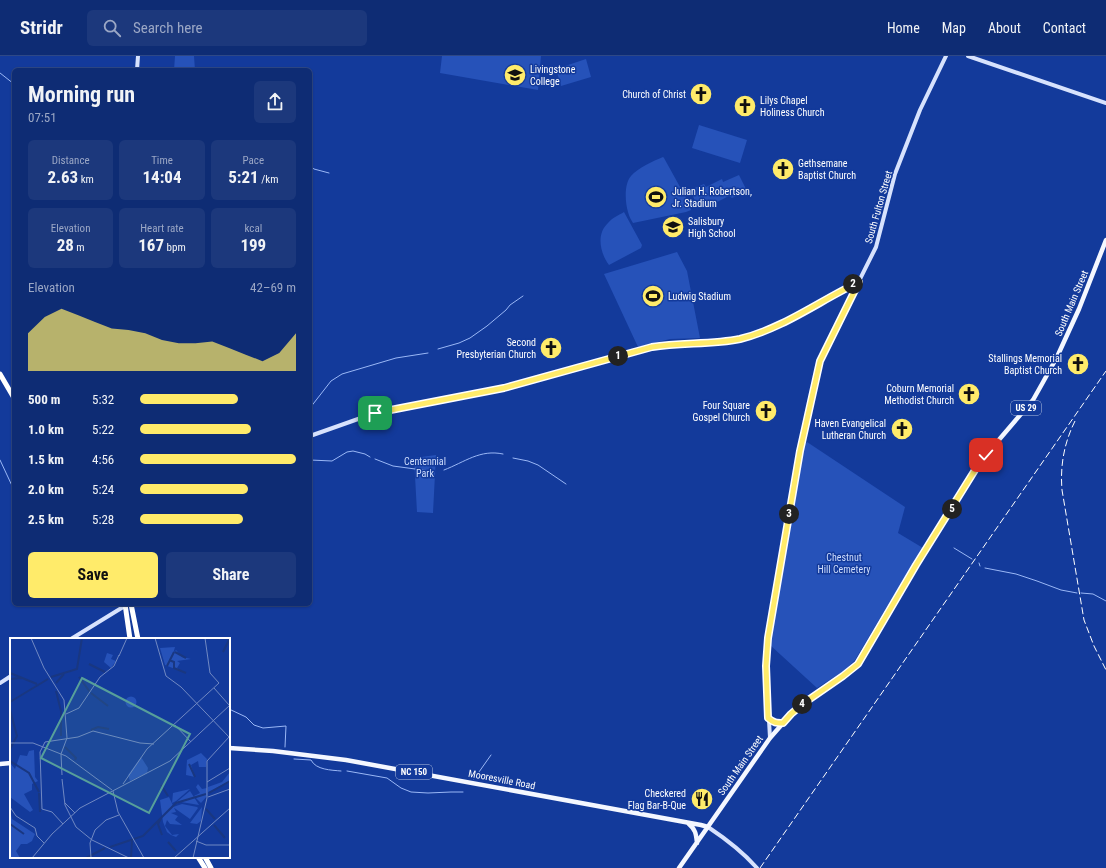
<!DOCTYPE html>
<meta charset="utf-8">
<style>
:root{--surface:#0e2c74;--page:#1c387c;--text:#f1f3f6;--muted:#9ba7c5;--line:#2e4886;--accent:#ffeb6a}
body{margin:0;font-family:"Roboto Condensed",sans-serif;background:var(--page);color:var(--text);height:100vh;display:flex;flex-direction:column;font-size:15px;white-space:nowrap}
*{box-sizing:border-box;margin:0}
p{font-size:13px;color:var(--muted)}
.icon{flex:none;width:22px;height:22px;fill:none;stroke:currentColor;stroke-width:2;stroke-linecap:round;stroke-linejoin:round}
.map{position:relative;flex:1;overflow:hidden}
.drawer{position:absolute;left:12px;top:12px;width:300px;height:538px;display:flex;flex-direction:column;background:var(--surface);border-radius:6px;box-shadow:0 1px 3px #0004,0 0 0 1px var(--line)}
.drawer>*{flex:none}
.pin{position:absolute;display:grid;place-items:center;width:34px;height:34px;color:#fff;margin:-17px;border-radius:8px;box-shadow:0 2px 6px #0006}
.km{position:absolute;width:20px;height:20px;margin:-10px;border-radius:50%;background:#222;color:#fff;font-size:11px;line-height:20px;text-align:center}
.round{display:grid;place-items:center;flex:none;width:42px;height:42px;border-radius:6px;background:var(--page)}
.summary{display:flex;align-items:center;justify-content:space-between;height:68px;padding:0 16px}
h1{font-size:22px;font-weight:700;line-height:30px}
.stats{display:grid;grid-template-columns:repeat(3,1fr);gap:6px;height:68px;padding:4px 16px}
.stats div{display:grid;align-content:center;border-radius:6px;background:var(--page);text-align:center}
.stats b{font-size:17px;font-weight:700}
.stats small{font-size:11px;font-weight:400}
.stats p{font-size:11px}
.chart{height:112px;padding:8px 16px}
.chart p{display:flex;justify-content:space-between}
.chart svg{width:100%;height:72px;margin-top:4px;fill:var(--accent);opacity:.7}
.cta{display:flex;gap:8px;margin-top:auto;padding:8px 16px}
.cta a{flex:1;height:46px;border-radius:6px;background:var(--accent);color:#111;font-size:16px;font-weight:700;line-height:46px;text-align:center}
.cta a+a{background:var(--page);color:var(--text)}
ul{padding:0 16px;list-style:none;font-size:13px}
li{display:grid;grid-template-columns:64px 48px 1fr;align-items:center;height:30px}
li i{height:10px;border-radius:5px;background:var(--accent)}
header{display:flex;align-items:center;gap:24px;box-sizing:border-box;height:56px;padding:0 20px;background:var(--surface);border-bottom:1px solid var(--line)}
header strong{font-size:19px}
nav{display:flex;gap:22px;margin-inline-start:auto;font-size:14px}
.search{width:280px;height:36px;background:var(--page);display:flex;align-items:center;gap:10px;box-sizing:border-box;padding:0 14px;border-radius:6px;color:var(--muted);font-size:15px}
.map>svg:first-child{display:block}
.green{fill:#2652b9}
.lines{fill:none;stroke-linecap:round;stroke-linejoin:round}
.stream{stroke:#9ab7f6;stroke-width:1}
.secondary{stroke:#d7e2fd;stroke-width:4}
.primary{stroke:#f4f7ff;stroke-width:4.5}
.highway{stroke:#fff;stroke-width:5}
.rail{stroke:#fff;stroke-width:1;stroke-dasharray:7 3;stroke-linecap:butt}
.route-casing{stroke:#fff;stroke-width:8}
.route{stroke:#ffeb6a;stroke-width:5}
.labels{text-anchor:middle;stroke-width:3;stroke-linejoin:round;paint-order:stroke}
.shield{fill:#133a9b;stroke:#b8c4e1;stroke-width:1}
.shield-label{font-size:9px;font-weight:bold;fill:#fff}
.poi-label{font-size:10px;fill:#fff;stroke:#133a9b;text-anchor:end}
.street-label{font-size:10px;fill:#fff;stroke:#133a9b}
.park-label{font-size:10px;fill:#d0defd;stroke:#133a9b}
.inset-river{fill:none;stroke:#193781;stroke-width:2}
.inset-road{fill:none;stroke:#7189c3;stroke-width:1}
.view{fill:#579f9a;fill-opacity:0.15;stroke:#579f9a;stroke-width:2}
.inset-edge{fill:none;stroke:#fff;stroke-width:2}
</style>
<header>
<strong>Stridr</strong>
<div class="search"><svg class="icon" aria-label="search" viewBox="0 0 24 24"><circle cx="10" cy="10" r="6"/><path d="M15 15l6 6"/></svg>Search here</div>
<nav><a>Home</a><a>Map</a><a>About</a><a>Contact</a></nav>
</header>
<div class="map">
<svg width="1106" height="812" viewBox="0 0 1106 812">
<rect width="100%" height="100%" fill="#133a9b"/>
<path class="green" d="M175 0H194L195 14H174Z
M442 0H541L538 34 440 17Z
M586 3 591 21 561 30 556 13Z
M699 69 747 84 740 107 692 92Z
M663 101 664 102 690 149 691 154 686 156 633 167C631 164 629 160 628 156 625 146 624 128 631 120 638 112 653 105 663 101Z
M739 119 747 135 732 142 729 140 715 147 712 144 698 151 690 134 704 128 706 131 722 123 723 126Z
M624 156 642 189 641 192 609 209C600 197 596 178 608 167 612 162 619 159 624 156Z
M677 196 687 215 700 282 670 283 638 291 604 218Z
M807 386 905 451 898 477 923 492 886 552 855 604 845 614 817 632 770 589 777 545 805 388Z
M436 399 433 457 417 456 414 402Z"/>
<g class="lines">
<path class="stream" d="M0 17 14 28
M310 110 314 113 329 117
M438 293 459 287 470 282 487 270 506 254 510 249 523 240
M310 352 331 325 342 318 396 302 428 297
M513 402 528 405 538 409 566 428
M375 403 393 410 430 415
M0 404 14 434
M310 404 332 405 347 396 353 395 365 398 370 401
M444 414C465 406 480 393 503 398
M954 492 972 503
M979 507 980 510
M985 512 1016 518 1037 525 1061 534 1077 537
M1081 537 1093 538 1106 545
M66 548V549
M90 582 93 583
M229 653 246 661 254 669 263 672 286 670 285 691
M294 703 311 704C316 714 331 714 341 715
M347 715 387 722 401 732 411 736 428 737 451 736H463
M474 723 491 699"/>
<path class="secondary" d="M968 0 1106 47
M137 14 138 0
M310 380 375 357 504 332 652 291C681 286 711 289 740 283 783 273 819 245 858 226
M71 583 128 548
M0 627 11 620
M770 682 766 610 768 583 800 395 819 305 876 191 895 118 920 54 946 0
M708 771C726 783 743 796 757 812"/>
<path class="primary" d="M769 662C774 667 776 667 783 667
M229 692 273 695 346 704 701 769 708 771
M0 708 11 707
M688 767C696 774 696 778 697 787
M679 812 770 682 791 658 804 647 843 620 858 608 916 509 980 406 1033 344 1042 328 1057 301 1079 253 1106 184"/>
<path class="highway" d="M0 318 14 342
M125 548 130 583
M131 548 138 583
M198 801 205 812
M205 801 211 812"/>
<path class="rail" d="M1075 365C1064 387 1060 410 1062 434L1084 564 1094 590 1106 614
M760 812 1106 315"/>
</g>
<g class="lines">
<g class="route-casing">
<path id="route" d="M375 357 504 332 652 291C681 286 711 289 740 283 784 272 819 245 859 226L820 305 800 395 768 582 766 610 768 662C774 667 776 667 783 667L791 658 804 647 843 620 858 608 916 509 980 406 986 399"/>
</g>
<use href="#route" class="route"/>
</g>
<defs>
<g id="university-disc" transform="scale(1.15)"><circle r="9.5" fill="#ffeb6a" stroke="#133a9b"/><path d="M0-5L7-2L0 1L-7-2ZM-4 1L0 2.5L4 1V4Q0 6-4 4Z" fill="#111"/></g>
<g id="church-disc" transform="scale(1.15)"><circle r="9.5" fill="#ffeb6a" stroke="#133a9b"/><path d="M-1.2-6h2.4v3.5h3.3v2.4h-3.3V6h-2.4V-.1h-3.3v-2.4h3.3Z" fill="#111"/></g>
<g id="stadium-disc" transform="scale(1.15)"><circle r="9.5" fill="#ffeb6a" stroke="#133a9b"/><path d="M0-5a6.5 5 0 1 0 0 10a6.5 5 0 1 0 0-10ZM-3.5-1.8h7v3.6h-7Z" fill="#111"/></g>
<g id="school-disc" transform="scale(1.15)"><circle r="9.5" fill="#ffeb6a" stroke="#133a9b"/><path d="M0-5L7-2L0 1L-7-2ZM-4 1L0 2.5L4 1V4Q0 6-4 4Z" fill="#111"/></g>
<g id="restaurant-disc" transform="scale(1.15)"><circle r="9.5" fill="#ffeb6a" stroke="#133a9b"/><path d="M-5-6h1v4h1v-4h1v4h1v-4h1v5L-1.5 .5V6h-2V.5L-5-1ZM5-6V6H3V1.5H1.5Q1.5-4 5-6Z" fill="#111"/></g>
</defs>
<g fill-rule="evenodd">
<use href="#university-disc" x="515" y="19"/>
<use href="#church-disc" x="701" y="38"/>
<use href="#church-disc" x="745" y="50"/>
<use href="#church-disc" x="783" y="113"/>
<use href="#stadium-disc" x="656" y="141"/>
<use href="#school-disc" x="673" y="171"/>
<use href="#stadium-disc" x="653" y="240"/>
<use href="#church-disc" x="551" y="292"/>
<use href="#church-disc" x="1078" y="308"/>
<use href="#church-disc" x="969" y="338"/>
<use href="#church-disc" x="766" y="355"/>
<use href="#church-disc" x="902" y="373"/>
<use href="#restaurant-disc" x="702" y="743"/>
</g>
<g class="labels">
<g class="shield">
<rect x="1011" y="345" width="30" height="14" rx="3"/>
<rect x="396" y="709" width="36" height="14" rx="3"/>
</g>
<g class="shield-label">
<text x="1026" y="355">US 29</text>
<text x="414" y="719">NC 150</text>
</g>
<g class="poi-label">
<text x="530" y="17" text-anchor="start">Livingstone<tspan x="530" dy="12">College</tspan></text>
<text x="686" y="42">Church of Christ</text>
<text x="760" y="48" text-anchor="start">Lilys Chapel<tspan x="760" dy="12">Holiness Church</tspan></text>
<text x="798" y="111" text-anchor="start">Gethsemane<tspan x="798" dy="12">Baptist Church</tspan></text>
<text x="672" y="139" text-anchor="start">Julian H. Robertson,<tspan x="672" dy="12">Jr. Stadium</tspan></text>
<text x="688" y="169" text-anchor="start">Salisbury<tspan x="688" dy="12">High School</tspan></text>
<text x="668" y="244" text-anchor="start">Ludwig Stadium</text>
<text x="536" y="290">Second<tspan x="536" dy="12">Presbyterian Church</tspan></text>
<text x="1062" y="306">Stallings Memorial<tspan x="1062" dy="12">Baptist Church</tspan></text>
<text x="954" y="336">Coburn Memorial<tspan x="954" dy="12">Methodist Church</tspan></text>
<text x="750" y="353">Four Square<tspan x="750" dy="12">Gospel Church</tspan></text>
<text x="886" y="371">Haven Evangelical<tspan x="886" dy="12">Lutheran Church</tspan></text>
<text x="686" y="741">Checkered<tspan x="686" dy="12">Flag Bar-B-Que</tspan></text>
</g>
<g class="street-label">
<text transform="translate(878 151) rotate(-74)" y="4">South Fulton Street</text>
<text transform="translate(1071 247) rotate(-67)" y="4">South Main Street</text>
<text transform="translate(740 709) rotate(-55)" y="4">South Main Street</text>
<text transform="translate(502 723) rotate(11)" y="4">Mooresville Road</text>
</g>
<g class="park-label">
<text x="425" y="409">Centennial<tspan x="425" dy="12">Park</tspan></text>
<text x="844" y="505">Chestnut<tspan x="844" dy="12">Hill Cemetery</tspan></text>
</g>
</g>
<g transform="translate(10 582)">
<rect width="220" height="220" fill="#133a9b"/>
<path d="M165 9 163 16 166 12 172 19 181 21 167 23 170 25 167 30 170 33 155 27 150 10ZM97 15 103 17 101 21 106 23 101 30 94 24ZM115.5 64a5.5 5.5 0 1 1 11 0a5.5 5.5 0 1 1-11 0ZM24 112 25 139 28 143 22 146V152L14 156 23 172 20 174 0 159V125L5 131 10 117 17 118 19 113ZM191 115 197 121 196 129H189L188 123 181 127 185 139 176 137 177 122ZM131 119 138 130 137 135 120 143 118 137ZM220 134V143L198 154V149L212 144ZM188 146 192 151 197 150V158L191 165 184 158 190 155 186 149ZM180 151 166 163 162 165 163 155ZM180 153 189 167 171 164 163 167ZM159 159 166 174 161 175 168 178 165 182 172 187 160 186 157 182 155 188 162 197 169 196 166 199 161 197 157 194 153 184 150 162ZM172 166 187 169 188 170 180 181 163 169ZM192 169 191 183 187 186 180 185ZM1 177 2 181 25 196 22 203 17 206H11L6 213 10 220 0 219Z" fill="#2652b9"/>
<path class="inset-river" d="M165 14 176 20M213 14 220 0M159 22 164 24V30L176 35M79 26 95 34M157 28 164 14M0 35 27 46M41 39 67 31 72 0M69 39 80 54M0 41 12 40M46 45 54 36M46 53 51 73V98M81 55 98 68M0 64 38 41M0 72 7 98 0 111M81 92 88 89 99 91M55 109 66 120 65 122M0 123 19 135 29 154M179 126 185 139M151 147 158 158M29 155 30 174M199 155 220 143M196 171 205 181M151 180 148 186 152 197M0 186 14 196M204 187 215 200M158 204 166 213M100 209 133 198 166 165 196 156M76 220 95 210M121 220 122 202"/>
<path class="inset-road" d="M21 0 34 30 54 62 57 100 51 116 52 137M145 0 156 38 171 49 220 100M109 18 117 0M204 50 219 67M56 76 69 70 90 39 104 28 109 17M165 87 181 104M0 105H23L56 118 102 152M52 141 55 167 66 189 82 202 119 220M197 144 220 130M113 146 137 111 209 45 200 35 195 0M103 153 108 174 134 220M198 159 220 151M55 165 65 175M0 169 6 178 25 190 27 198 34 205M53 186 42 174 32 171 30 114 35 104 68 99 83 93 130 105 144 106M186 203 196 207H220M22 220 42 196 70 170 160 123 220 67M81 220 80 205 85 192 96 182 109 177M164 220 220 170M183 220 197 160V123L219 99"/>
<path class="view" d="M72 40 180 96 139 175 31 120Z"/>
<rect width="220" height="220" class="inset-edge"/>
</g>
</svg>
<div class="pin" style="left:375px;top:357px;background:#1e9e55"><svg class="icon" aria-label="arrive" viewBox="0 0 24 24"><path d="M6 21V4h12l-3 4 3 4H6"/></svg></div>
<div class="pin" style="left:986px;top:399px;background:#d93025"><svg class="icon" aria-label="check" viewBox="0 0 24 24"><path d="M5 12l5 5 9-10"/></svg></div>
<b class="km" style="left:618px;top:300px">1</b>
<b class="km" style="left:853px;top:228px">2</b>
<b class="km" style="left:789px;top:458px">3</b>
<b class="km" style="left:802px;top:648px">4</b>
<b class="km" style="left:952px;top:453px">5</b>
<section class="drawer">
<div class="summary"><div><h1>Morning run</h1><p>07:51</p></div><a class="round"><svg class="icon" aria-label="share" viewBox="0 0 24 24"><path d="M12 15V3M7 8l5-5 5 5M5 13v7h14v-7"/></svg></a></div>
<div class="stats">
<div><p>Distance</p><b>2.63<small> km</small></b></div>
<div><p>Time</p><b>14:04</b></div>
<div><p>Pace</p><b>5:21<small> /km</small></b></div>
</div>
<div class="stats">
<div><p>Elevation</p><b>28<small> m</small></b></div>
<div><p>Heart rate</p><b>167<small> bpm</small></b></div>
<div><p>kcal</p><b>199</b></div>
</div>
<div class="chart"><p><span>Elevation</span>42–69 m</p>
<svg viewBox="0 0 160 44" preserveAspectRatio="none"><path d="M0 44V21L10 11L20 6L30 10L40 14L50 18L60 19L70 21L80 25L90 27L100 27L110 26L120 30L130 34L140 38L150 33L160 21V44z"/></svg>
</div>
<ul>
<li><b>500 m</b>5:32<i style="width:63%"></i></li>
<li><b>1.0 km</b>5:22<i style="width:71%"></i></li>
<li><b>1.5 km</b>4:56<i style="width:100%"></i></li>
<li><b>2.0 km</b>5:24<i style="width:69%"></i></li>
<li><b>2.5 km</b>5:28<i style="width:66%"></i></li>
</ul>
<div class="cta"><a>Save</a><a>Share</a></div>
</section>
</div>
